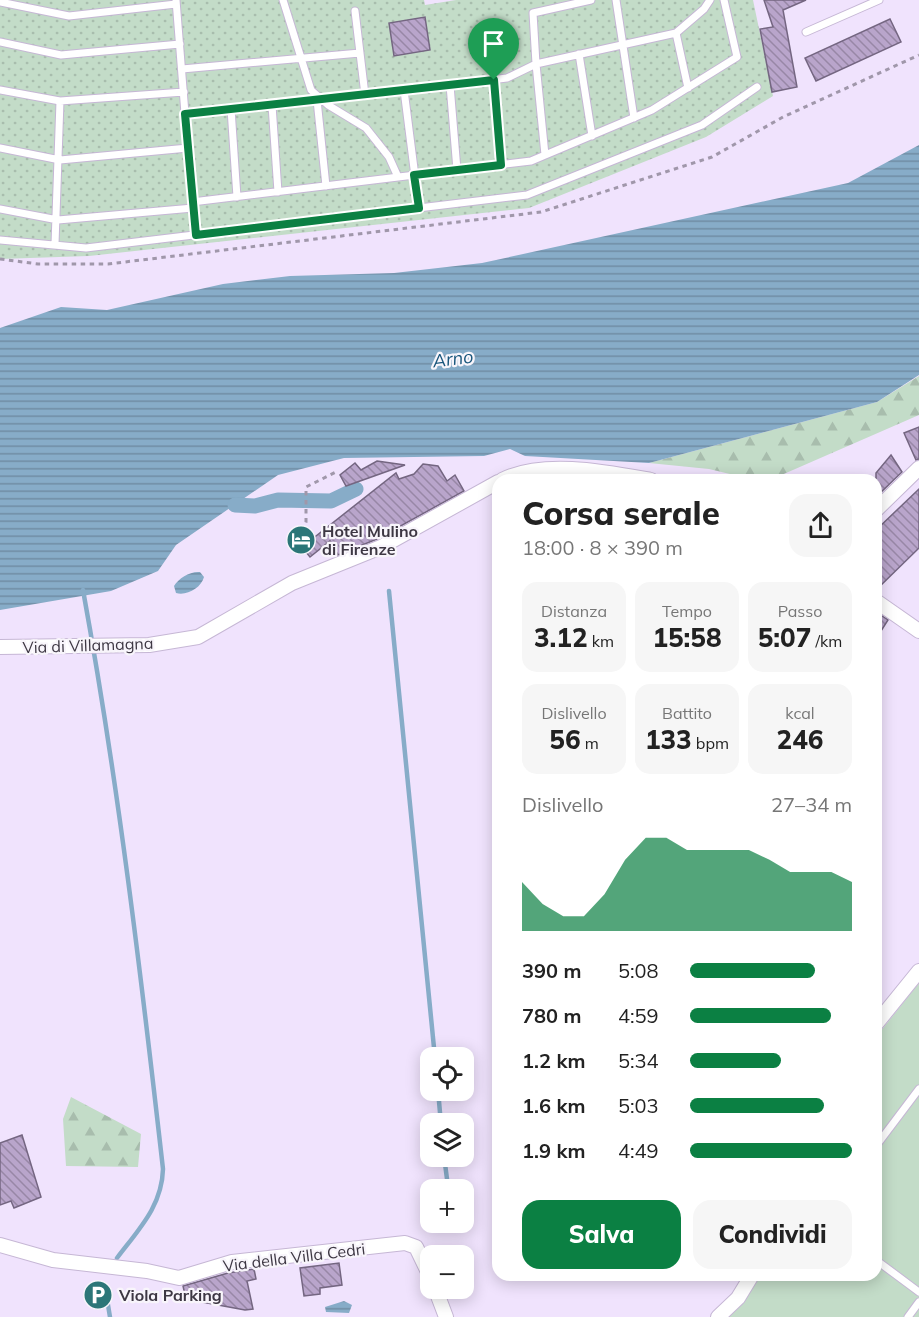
<!DOCTYPE html>
<html lang="it">
<meta charset="utf-8">
<style>
:root{--surface:#fff;--page:#f6f6f6;--text:#222;--muted:#767676;--accent:#0b8043}
body{margin:0;font-family:Mulish,sans-serif;background:var(--page);color:var(--text);height:100vh;display:flex;flex-direction:column;font-size:22px;white-space:nowrap}
*{box-sizing:border-box;margin:0}
p{font-size:20px;color:var(--muted)}
.icon{flex:none;width:33px;height:33px;fill:none;stroke:currentColor;stroke-width:2;stroke-linecap:round;stroke-linejoin:round}
.map{position:relative;flex:1;overflow:hidden}
.drawer{position:absolute;left:492px;top:474px;width:390px;height:807px;display:flex;flex-direction:column;background:var(--surface);border-radius:18px;box-shadow:0 3px 15px #0003}
.drawer>*{flex:none}
.tools{position:absolute;left:420px;top:1047px;display:grid;gap:12px}
.tools a{display:grid;place-items:center;width:54px;height:54px;border-radius:12px;background:var(--surface);box-shadow:0 3px 15px #0003;font-size:30px}
.pin{position:absolute;display:grid;place-items:center;width:51px;height:51px;color:#fff;margin:-62px -26px;border-radius:50% 50% 50% 0;rotate:-45deg;box-shadow:0 0 6px #0007}
.pin .icon{rotate:45deg}
.round{display:grid;place-items:center;flex:none;width:63px;height:63px;border-radius:18px;background:var(--page)}
.overview{display:flex;align-items:center;justify-content:space-between;height:102px;padding:0 30px}
h1{font-size:33px;font-weight:800;line-height:45px}
.figures{display:grid;grid-template-columns:repeat(3,1fr);gap:9px;height:102px;padding:6px 30px}
.figures div{display:grid;align-content:center;border-radius:15px;background:var(--page);text-align:center}
.figures b{font-size:26px;font-weight:800}
.figures small{font-size:16px;font-weight:400}
.figures p{font-size:16px}
.chart{height:168px;padding:12px 30px}
.chart p{display:flex;justify-content:space-between}
.chart svg{width:100%;height:108px;margin-top:6px;fill:var(--accent);opacity:.7}
.action{display:flex;gap:12px;margin-top:auto;padding:12px 30px}
.action a{flex:1;height:69px;border-radius:18px;background:var(--accent);color:#fff;font-size:24px;font-weight:800;line-height:69px;text-align:center}
.action a+a{background:var(--page);color:var(--text)}
ul{padding:0 30px;list-style:none;font-size:20px}
li{display:grid;grid-template-columns:96px 72px 1fr;align-items:center;height:45px}
li i{height:15px;border-radius:8px;background:var(--accent)}
.map>svg:first-child{display:block}
.green{fill:url(#green-dots)}
.forest{fill:url(#forest-firs)}
.pitch{fill:#c3dcc8}
.water{fill:url(#water-rules)}
.lines{fill:none;stroke-linecap:round;stroke-linejoin:round}
.stream{stroke:#87acc8;stroke-width:4.5}
.canal{stroke:#87acc8;stroke-width:15}
.building{fill:url(#building-back-hatch);stroke:#746681;stroke-width:1.5}
.service-casing{stroke:#c6b7d5;stroke-width:9}
.minor-casing{stroke:#c6b7d5;stroke-width:16}
.path{stroke:#a097aa;stroke-width:3;stroke-dasharray:4.5 4.5;stroke-linecap:butt}
.service{stroke:#fff;stroke-width:7}
.minor{stroke:#fff;stroke-width:14}
.route-casing{stroke:#fff;stroke-width:12}
.route{stroke:#0b8043;stroke-width:8}
.labels{text-anchor:middle;stroke-width:4.5;stroke-linejoin:round;paint-order:stroke}
.poi-label{font-size:16px;font-weight:bold;fill:#3d3743;stroke:#f8f5fb;text-anchor:start}
.street-label{font-size:16px;fill:#3d3743;stroke:#f8f5fb}
.water-label{font-size:18px;font-style:italic;fill:#19567c;stroke:#f8f5fb}
</style>
<div class="map">
<svg width="919" height="1317" viewBox="0 0 919 1317">
<defs>
<pattern id="green-dots" width="8" height="8" patternUnits="userSpaceOnUse" patternTransform="scale(1.5)"><rect width="8" height="8" fill="#c3dcc8"/><path d="M2 2h.1M6 6h.1" fill="none" stroke="#a8bdad" stroke-width="1.8" stroke-linecap="round"/></pattern>
<pattern id="forest-firs" width="22" height="20" patternUnits="userSpaceOnUse" patternTransform="scale(1.5)"><rect width="22" height="20" fill="#c3dcc8"/><path d="M5 1l3.5 6h-7zM16 11l3.5 6h-7z" fill="#a8bdad"/></pattern>
<pattern id="water-rules" width="6" height="5" patternUnits="userSpaceOnUse" patternTransform="scale(1.5)"><rect width="6" height="5" fill="#87acc8"/><path d="M0 2.5h6" fill="none" stroke="#708da4"/></pattern>
<pattern id="building-back-hatch" width="6" height="6" patternUnits="userSpaceOnUse" patternTransform="scale(1.5)"><rect width="6" height="6" fill="#b9a5cb"/><path d="M-1 5l2 2M0 0l6 6M5-1l2 2" fill="none" stroke="#9887a6"/></pattern>
</defs>
<rect width="100%" height="100%" fill="#f0e3fd"/>
<path class="green" d="M0 0H424L425 5 456 0H753L773 96 706 137 529 208 89 256 0 259Z"/>
<path class="forest" d="M919 376V415L770 480H755L709 469 649 463 877 402Z
M71 1097 141 1134 138 1167 66 1166 63 1119Z"/>
<path class="pitch" d="M919 983V1317H725L758 1275H876V1037Z"/>
<path class="water" d="M919 145V375L877 402 649 463 525 456 510 449 484 456 344 458 278 475 176 545 158 571 111 591 0 610V328L61 307 107 310 223 284 290 276 394 273 482 263 848 183Z
M200 572 204 577C201 588 187 596 176 593L174 586C179 578 190 571 200 572Z
M344 1301 352 1305 349 1313 326 1312 325 1307Z"/>
<g class="lines">
<path class="stream" d="M567 478 568 480
M495 537 498 546
M83 590C118 782 141 975 163 1169 162 1206 139 1229 117 1258
M389 591 435 1058
M438 1090 441 1124
M444 1156 447 1179
M106 1293 110 1317"/>
<path class="canal" d="M235 505 255 506 278 500 331 501 356 489"/>
</g>
<path class="building" d="M764 0H806L783 10 797 87 772 92 760 29 773 27Z
M425 17 430 50 394 56 389 23Z
M890 19 901 42 816 81 805 58Z
M919 427V459L916 460 904 433Z
M891 455 902 472 876 497V473Z
M377 461 405 465 346 486 340 475 355 463 361 470Z
M423 464 438 466 447 481 455 475 464 491 377 539 338 555 330 541 310 557 302 547 396 473 399 479 414 474Z
M919 489V548L876 590V530Z
M876 612 888 620 876 639Z
M22 1135 41 1197 14 1208 11 1201 0 1205V1143Z
M339 1263 342 1285 320 1288V1294L304 1296 300 1268Z
M254 1269 256 1279 247 1281 253 1309 245 1310 186 1299 183 1286 228 1273Z"/>
<g class="lines">
<g class="service-casing">
<path id="service" d="M176 0 192 202 531 161 652 110 737 57 724 0
M283 0 311 90 328 105 366 128 389 157 398 177
M616 0 634 118
M0 2 69 16 176 4
M355 11 365 95 507 78 536 64 533 13 591 0
M806 32 879 0
M676 33 688 88
M0 42 61 55 180 44
M579 54 592 136
M182 69 360 53
M494 80 501 165
M450 85 457 170
M0 90 60 101 184 92
M404 90 419 208
M317 100 326 186
M272 105 278 192
M231 109 237 197
M185 114 365 95
M0 148 60 160 188 148
M545 155 536 64 676 33 704 9 710 0
M193 208 197 235
M0 209 58 220 193 208 192 202
M0 240 86 248 527 195 702 125 757 87
M55 244 60 101
M876 1146 919 1089
M876 1260 919 1292
M908 1317 919 1302"/>
</g>
<g class="minor-casing">
<path id="minor" d="M502 480C543 459 607 472 651 480
M876 510 919 468
M876 601 919 631
M0 647 149 645 198 637 292 583 381 547 498 482
M876 1024 919 971
M0 1245 53 1260 147 1271 179 1278 232 1262 405 1243 416 1247 430 1276
M435 1288 446 1317
M718 1317 738 1298 752 1275"/>
</g>
<path class="path" d="M0 259 38 264H108L541 212 712 157 783 117 919 55
M303 531 306 522V487L338 471"/>
<use href="#service" class="service"/>
<use href="#minor" class="minor"/>
</g>
<g class="lines">
<g class="route-casing">
<path id="route" d="M494 80 501 165 414 175 419 208 196 235 185 114Z"/>
</g>
<use href="#route" class="route"/>
</g>
<defs>
<g id="hotel-disc" transform="scale(1.5)"><circle r="9.5" fill="#2c7678" stroke="#f8f5fb"/><path d="M-6-4.5h1.5V1H6V5H4.5V3h-9V5H-6ZM-4 0a1.8 1.8 0 1 1 3.6 0ZM.5 0V-2.5h3Q6-2.5 6 0Z" fill="#fff"/></g>
<g id="parking-disc" transform="scale(1.5)"><circle r="9.5" fill="#2c7678" stroke="#f8f5fb"/><path d="M-3.5-5.5H1a3.5 3.5 0 0 1 0 7H-1V5.5H-3.5ZM-1-3.4V-.6H.8a1.4 1.4 0 0 0 0-2.8Z" fill="#fff"/></g>
</defs>
<g fill-rule="evenodd">
<use href="#hotel-disc" x="301" y="540"/>
<use href="#parking-disc" x="98" y="1295"/>
</g>
<g class="labels">
<g class="poi-label">
<text x="322" y="537">Hotel Mulino<tspan x="322" dy="18">di Firenze</tspan></text>
<text x="119" y="1301">Viola Parking</text>
</g>
<g class="street-label">
<text transform="translate(88 645) rotate(-2)" y="6">Via di Villamagna</text>
<text transform="translate(294 1257) rotate(-7)" y="6">Via della Villa Cedri</text>
</g>
<g class="water-label">
<text transform="translate(453 359) rotate(-7)" y="6">Arno</text>
</g>
</g>
</svg>
<div class="tools">
<a><svg class="icon" aria-label="locate" viewBox="0 0 24 24"><circle cx="12" cy="12" r="6"/><path d="M12 2v4M12 18v4M2 12h4M18 12h4"/></svg></a>
<a><svg class="icon" aria-label="layers" viewBox="0 0 24 24"><path d="M12 4l9 5-9 5-9-5zM3 14l9 5 9-5"/></svg></a>
<a>+</a>
<a>−</a>
</div>
<div class="pin" style="left:494px;top:80px;background:#1e9e55"><svg class="icon" aria-label="arrive" viewBox="0 0 24 24"><path d="M6 21V4h12l-3 4 3 4H6"/></svg></div>
<section class="drawer">
<div class="overview"><div><h1>Corsa serale</h1><p>18:00 · 8 × 390 m</p></div><a class="round"><svg class="icon" aria-label="share" viewBox="0 0 24 24"><path d="M12 15V3M7 8l5-5 5 5M5 13v7h14v-7"/></svg></a></div>
<div class="figures">
<div><p>Distanza</p><b>3.12<small> km</small></b></div>
<div><p>Tempo</p><b>15:58</b></div>
<div><p>Passo</p><b>5:07<small> /km</small></b></div>
</div>
<div class="figures">
<div><p>Dislivello</p><b>56<small> m</small></b></div>
<div><p>Battito</p><b>133<small> bpm</small></b></div>
<div><p>kcal</p><b>246</b></div>
</div>
<div class="chart"><p><span>Dislivello</span>27–34 m</p>
<svg viewBox="0 0 160 44" preserveAspectRatio="none"><path d="M0 44V24L10 33L20 38L30 38L40 29L50 15L60 6L70 6L80 11L90 11L100 11L110 11L120 15L130 20L140 20L150 20L160 24V44z"/></svg>
</div>
<ul>
<li><b>390 m</b>5:08<i style="width:77%"></i></li>
<li><b>780 m</b>4:59<i style="width:87%"></i></li>
<li><b>1.2 km</b>5:34<i style="width:56%"></i></li>
<li><b>1.6 km</b>5:03<i style="width:83%"></i></li>
<li><b>1.9 km</b>4:49<i style="width:100%"></i></li>
</ul>
<div class="action"><a>Salva</a><a>Condividi</a></div>
</section>
</div>
